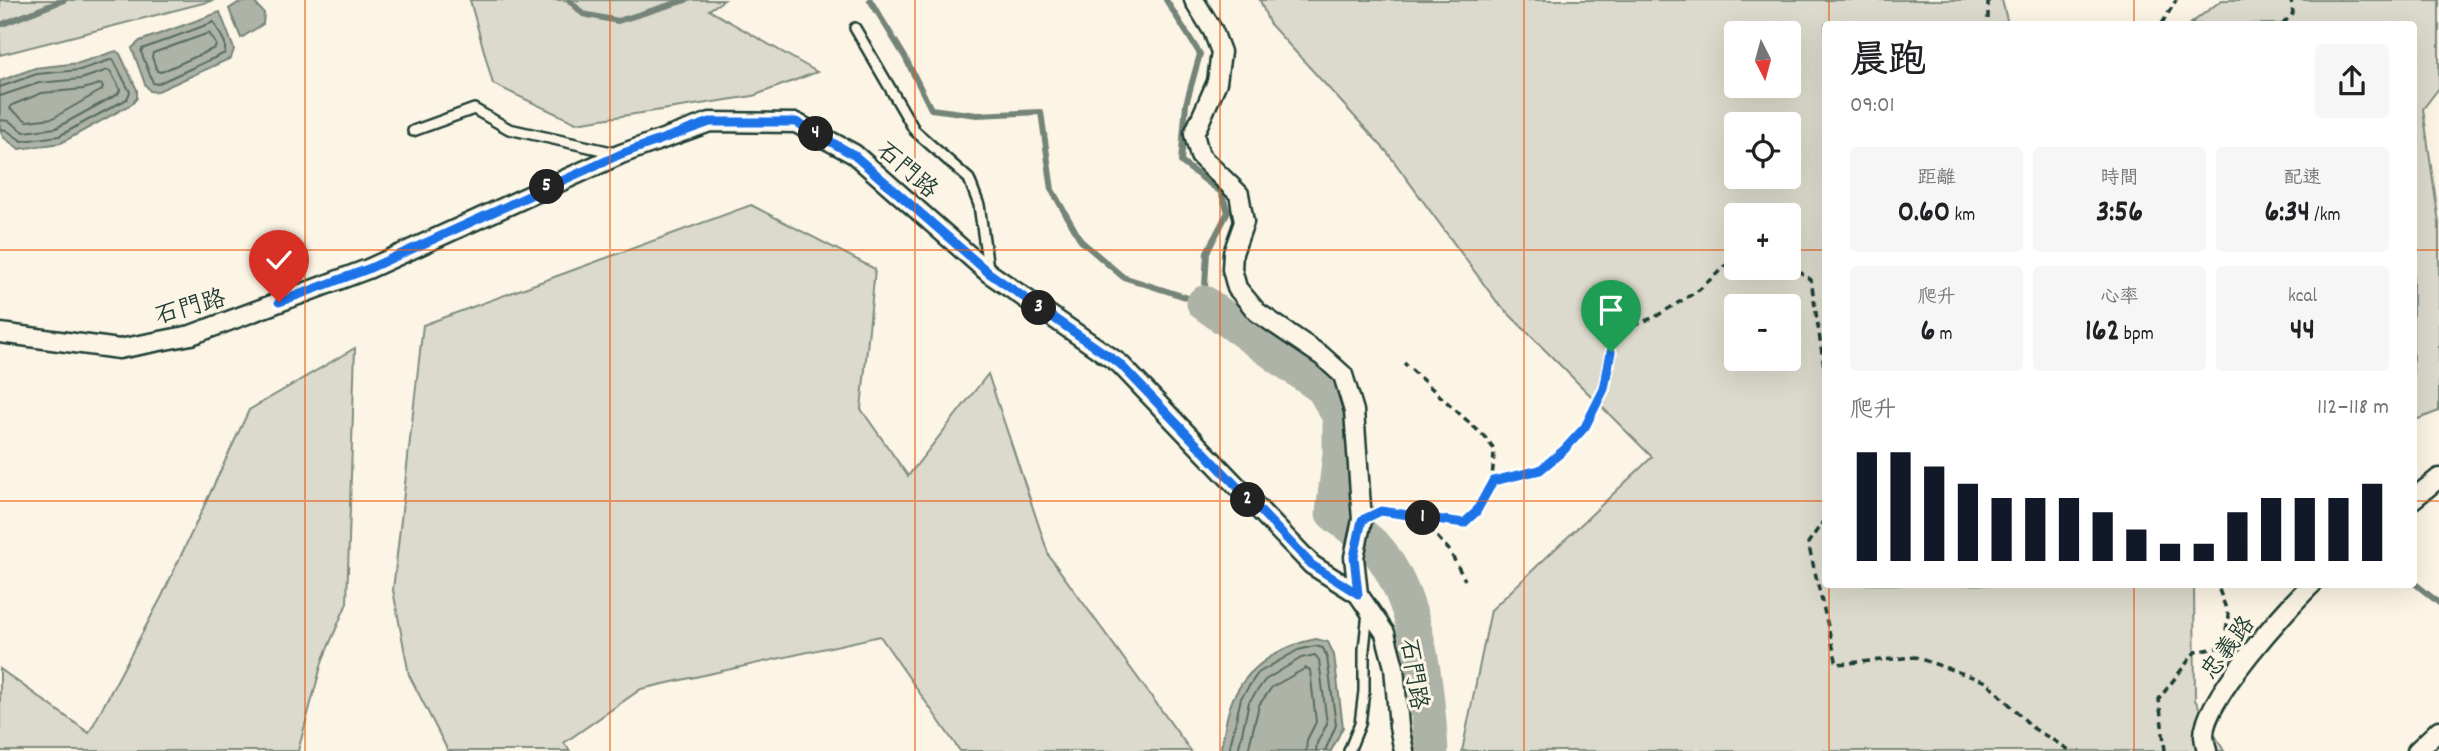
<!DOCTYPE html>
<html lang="zh-TW">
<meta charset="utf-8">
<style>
:root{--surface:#fff;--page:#f6f6f6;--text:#202124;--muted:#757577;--accent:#111827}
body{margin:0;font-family:Dekko,"LXGW WenKai TC",sans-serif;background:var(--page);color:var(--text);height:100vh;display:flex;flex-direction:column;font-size:26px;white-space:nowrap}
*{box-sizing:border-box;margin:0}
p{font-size:23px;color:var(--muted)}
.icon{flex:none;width:38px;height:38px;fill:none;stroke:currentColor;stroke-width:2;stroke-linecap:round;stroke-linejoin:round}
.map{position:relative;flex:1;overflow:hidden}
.details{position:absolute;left:1822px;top:21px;width:595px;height:567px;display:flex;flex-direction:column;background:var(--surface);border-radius:7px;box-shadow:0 7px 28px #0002}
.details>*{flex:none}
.needle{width:46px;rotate:174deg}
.tools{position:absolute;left:1724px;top:21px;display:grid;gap:14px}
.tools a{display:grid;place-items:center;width:77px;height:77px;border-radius:7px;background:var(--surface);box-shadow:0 7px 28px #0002;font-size:35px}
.pin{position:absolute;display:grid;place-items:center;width:60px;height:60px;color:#fff;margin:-72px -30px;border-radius:50% 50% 50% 0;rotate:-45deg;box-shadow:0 0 7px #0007}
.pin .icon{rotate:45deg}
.km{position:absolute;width:35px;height:35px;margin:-18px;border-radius:50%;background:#222;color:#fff;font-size:19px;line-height:35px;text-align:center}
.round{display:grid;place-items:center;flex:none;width:74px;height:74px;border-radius:7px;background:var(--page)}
.summary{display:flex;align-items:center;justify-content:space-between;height:119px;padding:0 28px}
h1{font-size:38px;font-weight:700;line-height:52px}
.metrics{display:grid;grid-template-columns:repeat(3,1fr);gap:10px;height:119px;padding:7px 28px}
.metrics div{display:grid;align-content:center;border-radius:7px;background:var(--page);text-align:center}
.metrics b{font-size:30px;font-weight:700}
.metrics small{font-size:19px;font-weight:400}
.metrics p{font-size:19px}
.chart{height:196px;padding:14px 28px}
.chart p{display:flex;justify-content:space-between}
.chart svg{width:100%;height:126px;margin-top:7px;stroke:var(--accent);stroke-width:6}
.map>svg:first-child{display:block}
.green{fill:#dcdacc;stroke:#7e8c80;stroke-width:2;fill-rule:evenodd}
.water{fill:#aeb3a7;stroke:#758479;stroke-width:2}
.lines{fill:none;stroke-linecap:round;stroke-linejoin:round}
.shore{stroke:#586c62;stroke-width:2}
.stream{stroke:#758479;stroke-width:6}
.river{stroke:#aeb3a7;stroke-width:35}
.lane-casing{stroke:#1f3d34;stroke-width:14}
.street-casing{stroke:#1f3d34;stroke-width:23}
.path{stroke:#1f3d34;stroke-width:3.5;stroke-dasharray:7 5;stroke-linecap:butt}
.lane{stroke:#fcf5e5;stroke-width:9}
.street{stroke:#fcf5e5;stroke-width:18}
.route-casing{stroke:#fff;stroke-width:14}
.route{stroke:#1a73e8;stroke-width:9}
.grid{fill:none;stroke:#e8590c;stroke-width:2;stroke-opacity:0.55}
.labels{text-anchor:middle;stroke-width:6;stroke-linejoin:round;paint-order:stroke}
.street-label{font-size:24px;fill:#1f3d34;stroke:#fcf5e5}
</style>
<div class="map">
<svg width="2439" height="751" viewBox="0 0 2439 751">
<rect width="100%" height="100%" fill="#fcf5e5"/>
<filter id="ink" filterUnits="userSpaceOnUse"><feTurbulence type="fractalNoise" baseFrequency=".0143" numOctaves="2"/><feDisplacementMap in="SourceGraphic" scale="14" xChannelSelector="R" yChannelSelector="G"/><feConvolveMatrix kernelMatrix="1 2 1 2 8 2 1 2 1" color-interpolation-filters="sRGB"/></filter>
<g filter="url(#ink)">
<path class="green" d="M0 0H215L0 55Z
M470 0H724L709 10 817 72 753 96 576 123 493 84Z
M1260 0H2002L2008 24H1825V584L2194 585 2195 700 2224 751H1462L1491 610 1652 457 1497 302 1387 152 1269 23ZM1736 33H1788V86H1736ZM1736 124H1788V177H1736ZM1736 215H1788V268H1736ZM1736 306H1788V359H1736Z
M2222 0H2439V88L2423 109 2439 223V411L2413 421V24H2190Z
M751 205 875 269 861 409 908 476 988 374 1049 556 1191 751H960L880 636 641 689 564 743 570 751H448L409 675 393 590 423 325Z
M355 348 347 603 323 659 298 751H0V669L89 733 162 596 249 410Z"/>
<path class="water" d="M253 1 264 13 263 24 241 38 229 9 238 3Z
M220 12 234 49 231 58 156 92 150 91 145 84 132 48 140 41Z
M116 51 120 54 137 90V98L132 104 61 143 19 149 3 137 0 128V81L35 68 79 63Z
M1316 639 1328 642 1334 655 1343 727 1331 751H1224L1221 747C1225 730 1227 708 1236 693 1251 664 1284 645 1316 639Z"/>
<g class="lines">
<path class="shore" d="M214 22 225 43V53L157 84 153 83 141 52 142 49Z
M209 33 216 44 215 48 161 72 157 71 152 57 153 53Z
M100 84 103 86 102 90 53 118 27 121 10 109 12 105 42 93 83 89Z
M0 87 37 74 80 70 113 59 130 92 127 99 59 136 22 141 6 130 0 129
M0 96 39 83 81 79 108 70 111 72 120 90 118 94 56 128 24 132 9 121 0 120
M1229 751 1241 698 1258 673 1298 650 1315 646 1323 648 1327 657 1336 725 1325 751
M1238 751 1249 702 1265 680 1301 658 1315 655 1319 660 1327 724 1317 743 1316 751
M1248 751 1259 705 1272 687 1306 668 1310 670 1316 722 1307 740 1306 751"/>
<path class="stream" d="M569 0 583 14 618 21 686 0
M870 0 905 57 931 109 977 115 1041 112 1052 190 1081 241 1123 277 1204 303 1207 252 1228 212 1221 192 1181 162 1186 104 1200 54 1166 0
M0 25 64 0
M2413 582 2439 603"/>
<path class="river" d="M1204 303 1323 388 1340 417V454L1333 513C1347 525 1372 541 1382 555 1420 610 1427 687 1431 751"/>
<g class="lane-casing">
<path id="lane" d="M855 28 915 131 969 179 979 205 988 268
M413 131 474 109 509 129 616 153
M1349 751 1360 724 1364 691V649L1368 612"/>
</g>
<g class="street-casing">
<path id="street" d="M1194 0 1213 31 1221 52 1217 82 1194 134 1200 156 1239 194 1244 222 1233 253 1232 269 1237 288 1257 312 1322 356 1343 375 1354 411 1362 520 1354 557 1358 594
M0 333 119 349 191 335 368 269 621 154 710 122 796 123 854 154 989 273 1120 364 1312 565 1358 594 1385 633 1394 667 1399 727 1404 751
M2413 499 2439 478
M2207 751C2206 746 2204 740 2204 735 2204 700 2286 609 2312 584
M2417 751 2439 730"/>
</g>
<path class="path" d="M1988 0V24
M2162 24 2176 0
M2283 24 2293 13 2291 0
M1788 263 1811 280 1825 373
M1493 481 1540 470 1564 450 1585 427 1604 389 1611 352 1622 330 1655 317 1699 290 1736 256
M1380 512 1464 523C1490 498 1493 484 1494 449L1484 436 1404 363
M1421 519 1449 550 1465 580
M1825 519 1808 543 1837 664 1915 657 1987 682 2033 728 2071 751
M2165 751 2159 699 2195 652 2222 647 2229 617 2217 584"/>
<use href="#lane" class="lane"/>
<use href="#street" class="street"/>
</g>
</g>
<g class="lines" filter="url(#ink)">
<g class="route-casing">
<path id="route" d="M279 302 368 269 621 154 710 122H796L854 155 989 273 1120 364 1312 565 1358 594 1354 557 1362 520 1381 511 1464 523 1476 512 1493 481 1540 470 1564 450 1585 427 1604 389 1611 352"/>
</g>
<use href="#route" class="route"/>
</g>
<path class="grid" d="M305 0V751M610 0V751M915 0V751M1220 0V751M1524 0V751M1829 0V24M2134 0V24M0 250H1736M1788 250H1825M2413 250H2439M0 501H1825M2413 501H2439M1829 584V751M2134 584V751"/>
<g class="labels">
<g class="street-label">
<text transform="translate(908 169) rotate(41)" y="8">石門路</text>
<text transform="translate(190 306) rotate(-16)" y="8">石門路</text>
<text transform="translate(2227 647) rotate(-53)" y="8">忠義路</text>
<text transform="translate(1415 674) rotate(81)" y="8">石門路</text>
</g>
</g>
</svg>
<div class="tools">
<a><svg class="needle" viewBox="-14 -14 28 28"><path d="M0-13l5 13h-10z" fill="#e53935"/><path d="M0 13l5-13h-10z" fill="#757577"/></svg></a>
<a><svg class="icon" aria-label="locate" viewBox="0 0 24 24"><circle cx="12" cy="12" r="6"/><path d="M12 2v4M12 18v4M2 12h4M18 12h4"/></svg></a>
<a>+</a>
<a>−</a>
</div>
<div class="pin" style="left:1611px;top:352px;background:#1e9e55"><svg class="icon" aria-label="arrive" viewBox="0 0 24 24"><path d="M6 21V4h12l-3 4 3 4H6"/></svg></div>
<div class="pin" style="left:279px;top:302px;background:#d93025"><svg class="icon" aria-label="check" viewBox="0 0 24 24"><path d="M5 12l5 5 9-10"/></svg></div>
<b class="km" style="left:1423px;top:518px">1</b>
<b class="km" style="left:1248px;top:500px">2</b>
<b class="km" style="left:1039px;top:308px">3</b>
<b class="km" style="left:816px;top:134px">4</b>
<b class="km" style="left:547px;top:187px">5</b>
<section class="details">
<div class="summary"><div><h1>晨跑</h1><p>09:01</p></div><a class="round"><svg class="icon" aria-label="share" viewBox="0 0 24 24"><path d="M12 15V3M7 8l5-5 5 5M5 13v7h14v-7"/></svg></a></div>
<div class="metrics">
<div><p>距離</p><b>0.60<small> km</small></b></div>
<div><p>時間</p><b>3:56</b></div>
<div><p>配速</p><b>6:34<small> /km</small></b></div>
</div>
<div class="metrics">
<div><p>爬升</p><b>6<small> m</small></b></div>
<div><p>心率</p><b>162<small> bpm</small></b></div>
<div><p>kcal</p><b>44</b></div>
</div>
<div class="chart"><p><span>爬升</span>112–118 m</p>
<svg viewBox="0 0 160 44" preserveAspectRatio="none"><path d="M5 44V6M15 44V6M25 44V11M35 44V17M45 44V22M55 44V22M65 44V22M75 44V27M85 44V33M95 44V38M105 44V38M115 44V27M125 44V22M135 44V22M145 44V22M155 44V17"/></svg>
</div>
</section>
</div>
